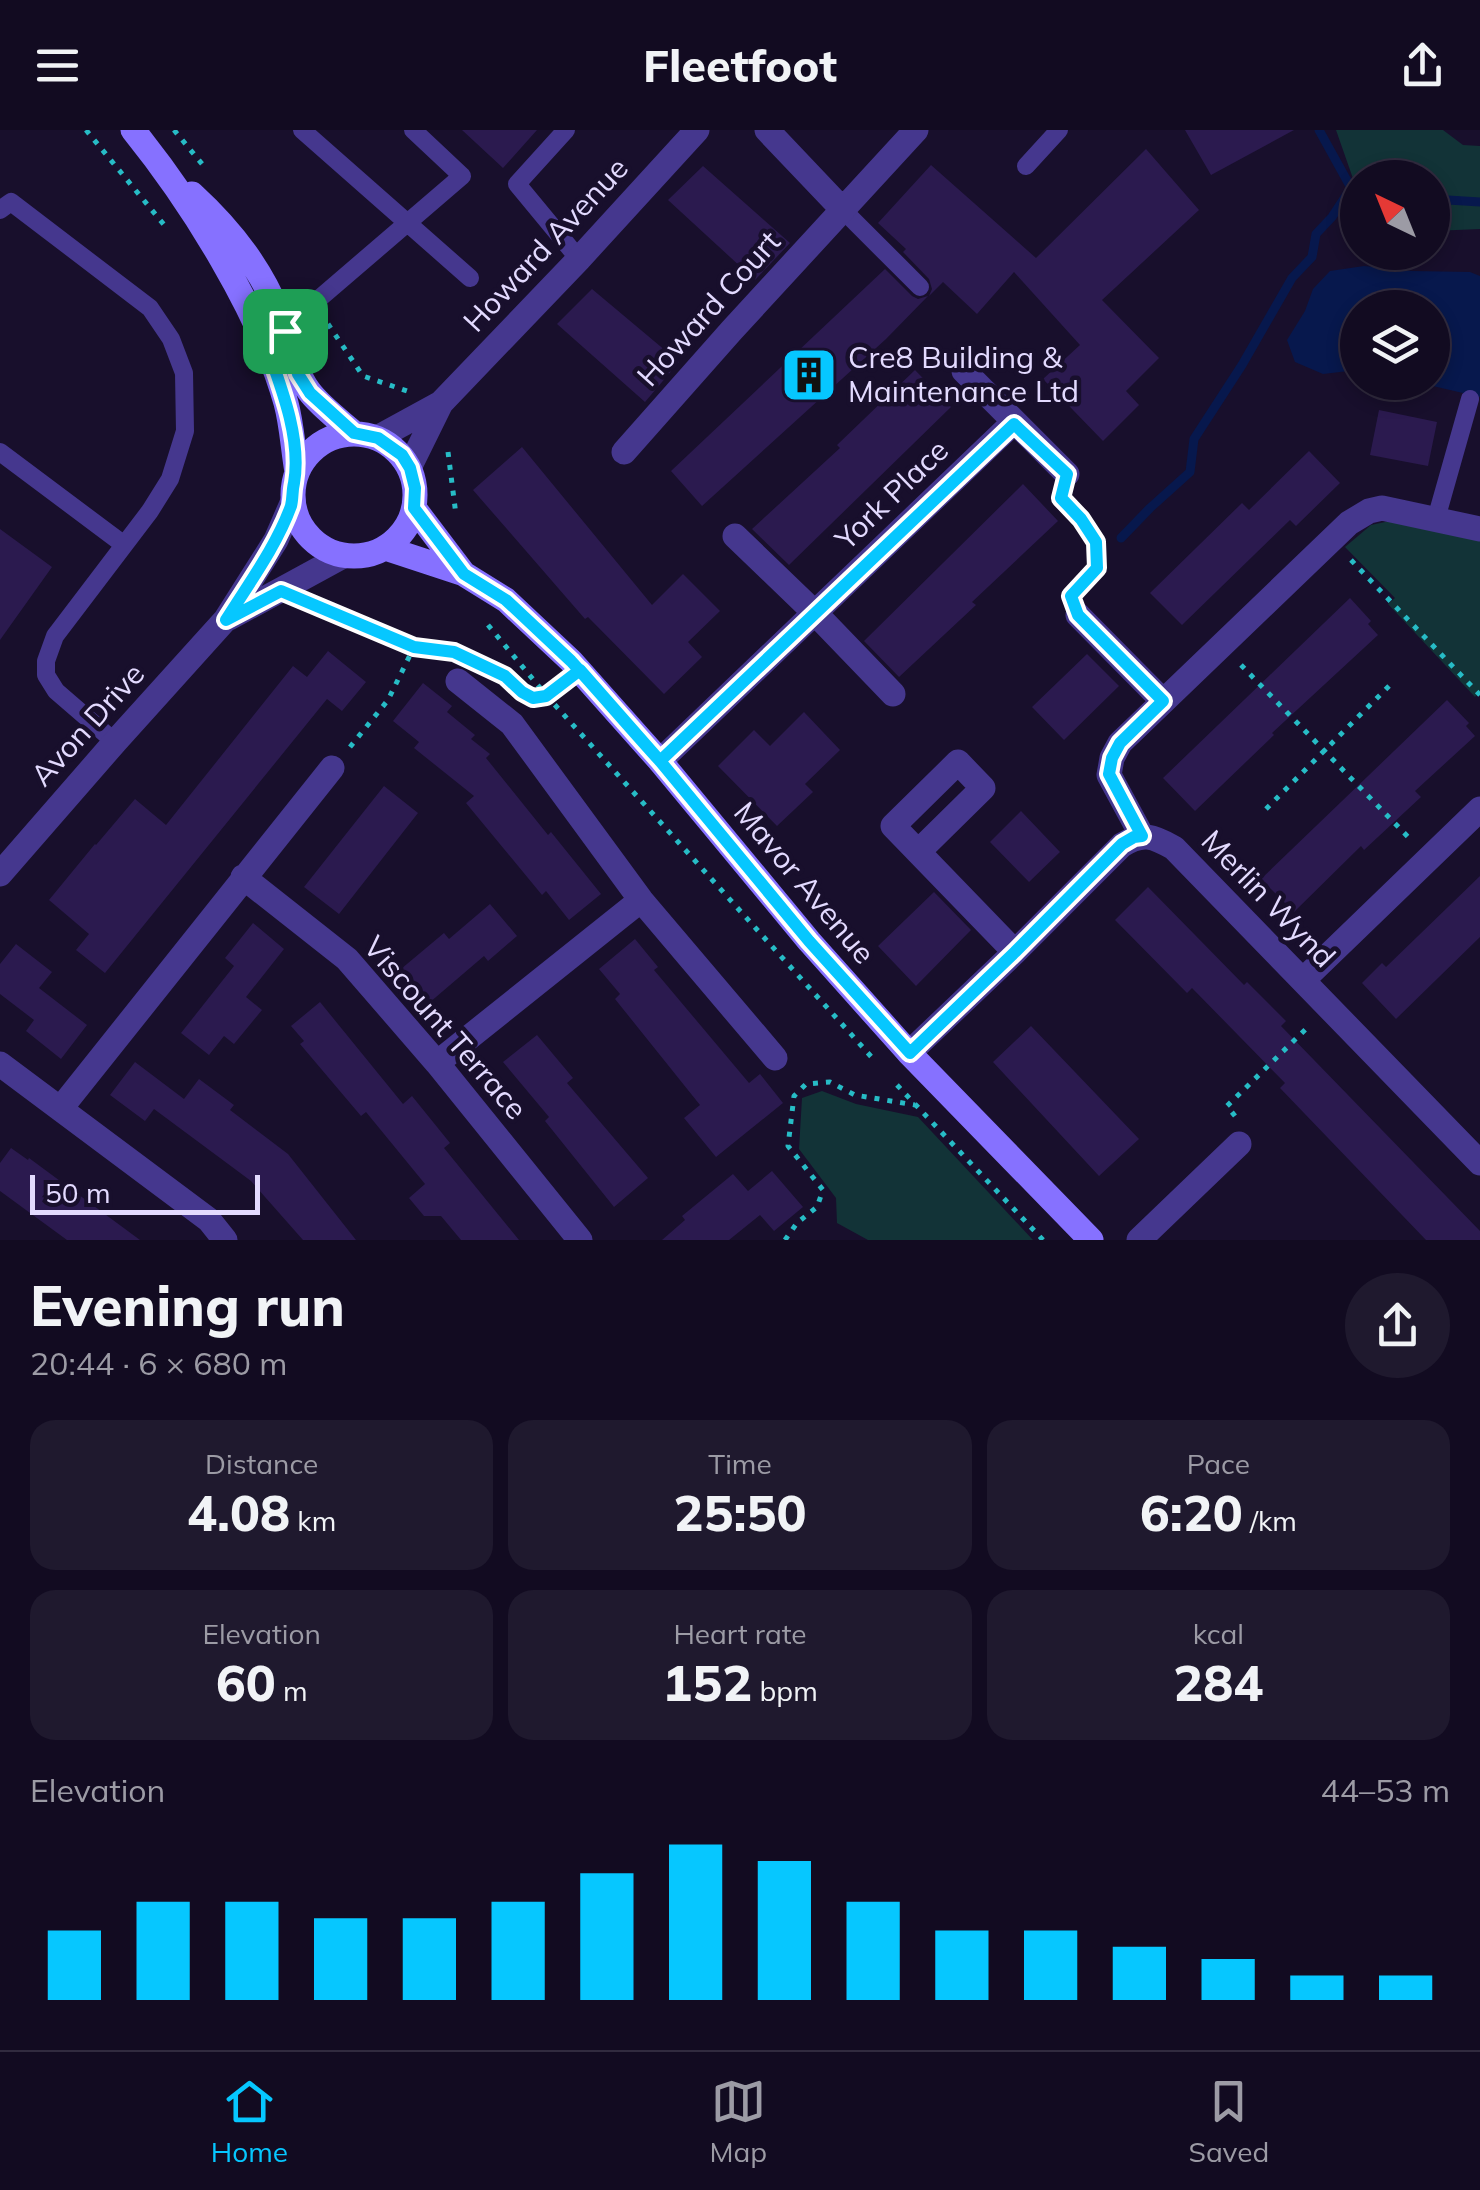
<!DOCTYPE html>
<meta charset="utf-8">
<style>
:root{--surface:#120b21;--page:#1f192e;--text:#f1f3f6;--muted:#9c9ba5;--line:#312b3f;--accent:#06c7ff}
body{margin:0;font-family:Mulish,sans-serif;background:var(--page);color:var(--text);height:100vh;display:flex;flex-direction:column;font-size:38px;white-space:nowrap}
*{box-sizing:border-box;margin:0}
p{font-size:32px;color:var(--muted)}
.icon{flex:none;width:55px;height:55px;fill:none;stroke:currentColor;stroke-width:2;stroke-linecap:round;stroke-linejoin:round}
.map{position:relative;height:1110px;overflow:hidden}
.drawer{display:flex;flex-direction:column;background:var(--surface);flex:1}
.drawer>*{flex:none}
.needle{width:65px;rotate:317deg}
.controls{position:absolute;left:1340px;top:30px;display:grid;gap:20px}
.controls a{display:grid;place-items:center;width:110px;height:110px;border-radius:50%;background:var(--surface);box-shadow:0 5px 15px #0003,0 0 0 2px var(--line);font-size:50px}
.scale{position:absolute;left:30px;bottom:25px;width:230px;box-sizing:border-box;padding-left:10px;border:5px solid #e3daff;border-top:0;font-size:28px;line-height:35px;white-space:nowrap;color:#e3daff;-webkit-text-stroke:8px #180f2c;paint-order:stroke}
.pin{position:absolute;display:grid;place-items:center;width:85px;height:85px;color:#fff;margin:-42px;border-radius:20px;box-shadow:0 5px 15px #0006}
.round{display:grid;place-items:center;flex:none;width:105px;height:105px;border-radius:52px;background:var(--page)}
.head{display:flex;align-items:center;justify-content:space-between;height:170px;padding:0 30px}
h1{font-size:55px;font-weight:800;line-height:75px}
.figures{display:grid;grid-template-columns:repeat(3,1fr);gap:15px;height:170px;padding:10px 30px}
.figures div{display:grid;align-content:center;border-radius:25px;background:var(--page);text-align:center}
.figures b{font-size:50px;font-weight:800}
.figures small{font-size:28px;font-weight:400}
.figures p{font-size:28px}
.chart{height:280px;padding:20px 30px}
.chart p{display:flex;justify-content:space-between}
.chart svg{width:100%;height:180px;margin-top:10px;stroke:var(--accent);stroke-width:6}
header{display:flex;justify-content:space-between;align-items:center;height:130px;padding:0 30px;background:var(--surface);font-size:45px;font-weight:800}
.tab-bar{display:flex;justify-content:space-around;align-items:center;height:140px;border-top:2px solid var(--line);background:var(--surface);font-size:28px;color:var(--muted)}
.tab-bar a{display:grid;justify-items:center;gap:5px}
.tab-bar .selected{color:var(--accent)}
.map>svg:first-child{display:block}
.green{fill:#123337}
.water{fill:#07184d}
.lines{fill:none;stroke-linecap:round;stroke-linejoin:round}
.stream{stroke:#07184d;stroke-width:9}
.building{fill:#2b1a4f}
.path{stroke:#27bcc6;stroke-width:5;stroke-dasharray:5 8;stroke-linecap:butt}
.lane{stroke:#45378e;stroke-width:18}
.street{stroke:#45378e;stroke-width:25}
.secondary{stroke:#8671ff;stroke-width:25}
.route-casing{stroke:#fff;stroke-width:20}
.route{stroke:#06c7ff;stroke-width:12}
.labels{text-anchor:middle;stroke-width:9;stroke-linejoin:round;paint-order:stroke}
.street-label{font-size:30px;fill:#e3daff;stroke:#180f2c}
.poi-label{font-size:30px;fill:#e3daff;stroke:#180f2c;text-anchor:start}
</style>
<header><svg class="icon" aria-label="menu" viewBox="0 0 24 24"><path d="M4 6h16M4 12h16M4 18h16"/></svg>Fleetfoot<svg class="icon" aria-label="share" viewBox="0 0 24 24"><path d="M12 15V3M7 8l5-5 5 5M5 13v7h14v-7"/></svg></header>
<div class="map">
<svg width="1480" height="1110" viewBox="0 0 1480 1110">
<rect width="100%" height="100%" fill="#180f2c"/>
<path class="green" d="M1336 0H1443L1463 15 1480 16V99L1433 101 1432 48H1358L1357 60Z
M1399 389 1480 410V561L1475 567 1388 474 1395 468 1345 417 1371 395Z
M822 961 856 974 918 987 1033 1110H868L837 1093 836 1068 799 1019 802 968Z"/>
<path class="water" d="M1364 136 1412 141 1470 142 1480 146V267L1420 253 1432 252V178H1358L1357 240 1323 244 1295 232 1287 210 1305 181 1313 159 1330 141Z"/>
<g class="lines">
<path class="stream" d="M1319 0 1355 65H1358
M1432 69 1480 72
M1121 408 1150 378 1190 342 1194 309 1242 235 1292 148 1312 127 1316 104 1332 87 1351 58"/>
</g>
<path class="building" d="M462 0H537L503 38Z
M1185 0H1294L1211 45Z
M1146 19 1199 80 1102 170 1159 228 1126 261 1139 275 1103 311 1043 249 1080 215 1014 142 977 184 943 152 929 166 932 159 929 149 903 122 906 119 878 93 931 35 1036 128Z
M703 36 790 113 755 150 668 70Z
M885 139 912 166 918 169 928 166 886 209 702 376 671 341Z
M592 159 679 232 645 272 557 194Z
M915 240 951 277 789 435 752 399 840 318 837 315Z
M1379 280 1437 292 1428 336 1370 325Z
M522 317 652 475 683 444 720 481 688 512 702 527 664 564 588 487 585 489 473 360Z
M1309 321 1340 353 1296 396 1290 390 1182 495 1150 463 1242 373 1249 380Z
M1023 354 1058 391 972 472 976 475 899 547 864 511Z
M0 399 52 437 0 510Z
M1350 468 1371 491 1368 494 1378 505 1272 603 1274 605 1195 681 1163 648Z
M328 521 366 552 342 581 327 569 105 843 76 820 89 804 49 770 95 714 96 715 135 669 166 695 293 536 307 547Z
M1087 524 1119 556 1064 610 1032 577Z
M423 553 452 576 447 582 475 605 471 609 490 624 486 628 548 705 551 702 601 764 569 790 546 761 542 765 466 673 474 666 414 618 419 612 393 591Z
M1447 570 1469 593 1466 596 1475 606 1415 661 1421 667 1364 720 1361 716 1294 782 1261 749Z
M804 582 840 620 805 654 813 662 777 696 718 636 754 600 770 616Z
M384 656 418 683 339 784 304 757Z
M1021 681 1060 722 1029 752 990 712Z
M1480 746V807L1396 889 1362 853 1382 833 1386 837Z
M1148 757 1244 855 1247 852 1286 891 1281 896 1480 1101V1110H1426L1280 958 1285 953 1192 858 1187 863 1115 790Z
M934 762 971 800 916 856 878 816Z
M490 774 517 806 488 831 484 826 429 873 401 839 444 803 449 809Z
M253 793 284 819 246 867 262 880 234 914 224 906 209 925 181 903 234 836 225 828Z
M635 809 658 837 654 840 749 953 760 944 783 973 716 1027 684 988 700 975 615 869 620 864 599 839Z
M16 814 52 842 39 858 87 895 61 929 26 901 34 890 0 864V834Z
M320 872 403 974 412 966 450 1013 444 1018 519 1110H461L441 1086H424L409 1068 425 1054 366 982 361 986 300 914 304 911 291 896Z
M1031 896 1139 1009 1099 1046 993 932Z
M537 905 573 948 567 953 648 1048 614 1077 545 991 549 987 503 932Z
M135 932 184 969 199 949 234 975 230 980 288 1024 356 1110H303L251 1051 154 979 145 991 110 965Z
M11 1018 28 1030 29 1028 140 1110H67L0 1061V1033Z
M772 1041 803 1077 774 1101 760 1085 729 1110H662L685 1090 682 1086 733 1044 748 1061Z"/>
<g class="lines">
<path class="path" d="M86 0 165 96
M174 0 207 40
M328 194 363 246 407 261
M448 322 456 385
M1063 370 1081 389 1096 412 1097 438 1080 456
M1351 430 1480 565
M312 474 414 517 456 522
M488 495 546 565 876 932
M1241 535 1411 710
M493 541C523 555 525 581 560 555
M350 617 388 570 414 517
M1266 679 1390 555
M897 955 1043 1110
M1235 986 1227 976 1310 895
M785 1110 797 1093 817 1077 823 1060 788 1016 794 966 806 954 830 952 855 965 915 975"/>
<path class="lane" d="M302 0 470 148
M566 0 517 54 579 129
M1026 36 1059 0
M0 80 11 72 150 178 171 209 184 243 185 301 170 349 150 381 55 506 46 531V545L56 561 115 612
M843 80 920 157
M278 204 462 46 413 0
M0 322 123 414
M1436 389 1470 269"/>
<path class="street" d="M767 0 843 80
M964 241 1067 344
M377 308 441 273 579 129 697 0
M624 322 732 200 916 0
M409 338 441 273
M735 406 815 483 893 564
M1078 485 1163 571
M229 488 343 426
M458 551 512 594 641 770 775 928
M660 631 1013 293
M1142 706 1109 645 1112 628 1120 613 1349 393 1369 381 1382 378 1480 399
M918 722 983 658 958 632 893 696 1015 822
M0 744 115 612 226 489 276 410 293 371
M243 747 347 829 437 933 580 1110
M1303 850 1480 679
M909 923 1015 822 1122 715C1143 702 1153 706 1174 718L1480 1033
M437 933 641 770
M0 934 209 1090 225 1110
M61 978 332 638
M1139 1110 1239 1014"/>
<path class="secondary" d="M133 0C192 73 261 183 286 273 292 295 293 319 297 342
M192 64C227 96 260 137 278 182 288 208 292 238 309 261 320 276 339 290 354 303
M293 365a61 61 0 1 1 122 0a61 61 0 1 1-122 0Z
M414 378 464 444
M385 418 464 444 506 470 571 531 660 631 809 811 909 923 1091 1110"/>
</g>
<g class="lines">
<g class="route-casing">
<path id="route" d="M285 201 265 212C280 254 302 308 294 353 292 361 293 368 291 376 276 417 249 453 226 490L281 461 414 517 454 522 505 546 522 562 533 568 546 566 580 540 660 631 809 811 910 923 1015 822 1122 714 1134 707 1142 706 1109 644 1112 628 1120 613 1163 571 1078 485 1071 466 1097 438 1096 412 1081 389 1061 368 1067 344 1014 294 660 631C630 598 601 564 571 531L506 470 464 444 414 378 415 358 410 338 402 325 378 308 354 303 310 263 298 244 285 201"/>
</g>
<use href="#route" class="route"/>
</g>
<defs>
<g id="building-square" transform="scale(2.875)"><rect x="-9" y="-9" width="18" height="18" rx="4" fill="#06c7ff" stroke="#180f2c"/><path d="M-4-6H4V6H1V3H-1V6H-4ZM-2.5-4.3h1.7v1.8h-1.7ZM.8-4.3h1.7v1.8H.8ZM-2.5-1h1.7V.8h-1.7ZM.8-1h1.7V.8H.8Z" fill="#111"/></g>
</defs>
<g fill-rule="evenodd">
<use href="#building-square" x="809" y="245"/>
</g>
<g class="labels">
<g class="street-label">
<text transform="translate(546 115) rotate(-47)" y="10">Howard Avenue</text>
<text transform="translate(709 179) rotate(-48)" y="10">Howard Court</text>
<text transform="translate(892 365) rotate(-44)" y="10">York Place</text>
<text transform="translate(88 595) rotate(-48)" y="10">Avon Drive</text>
<text transform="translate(804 753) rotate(50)" y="10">Mavor Avenue</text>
<text transform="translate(1268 769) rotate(46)" y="10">Merlin Wynd</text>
<text transform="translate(445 898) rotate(49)" y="10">Viscount Terrace</text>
</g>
<g class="poi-label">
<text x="848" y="238">Cre8 Building &amp;<tspan x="848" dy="34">Maintenance Ltd</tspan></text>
</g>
</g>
</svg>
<div class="controls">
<a><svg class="needle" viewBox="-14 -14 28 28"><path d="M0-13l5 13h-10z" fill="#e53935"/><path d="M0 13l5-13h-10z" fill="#9c9ba5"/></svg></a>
<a><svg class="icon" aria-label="layers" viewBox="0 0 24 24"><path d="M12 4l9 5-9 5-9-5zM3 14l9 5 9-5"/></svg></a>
</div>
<div class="scale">50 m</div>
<div class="pin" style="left:285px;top:201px;background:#1e9e55"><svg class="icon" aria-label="arrive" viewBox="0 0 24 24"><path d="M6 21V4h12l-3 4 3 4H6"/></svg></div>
</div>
<section class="drawer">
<div class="head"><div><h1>Evening run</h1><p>20:44 · 6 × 680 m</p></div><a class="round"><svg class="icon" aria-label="share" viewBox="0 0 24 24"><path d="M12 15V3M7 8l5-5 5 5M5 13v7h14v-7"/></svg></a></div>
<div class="figures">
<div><p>Distance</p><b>4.08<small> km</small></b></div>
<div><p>Time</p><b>25:50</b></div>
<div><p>Pace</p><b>6:20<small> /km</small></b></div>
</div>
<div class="figures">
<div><p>Elevation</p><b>60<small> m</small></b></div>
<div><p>Heart rate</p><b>152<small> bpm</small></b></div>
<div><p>kcal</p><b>284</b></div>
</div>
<div class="chart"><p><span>Elevation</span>44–53 m</p>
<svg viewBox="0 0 160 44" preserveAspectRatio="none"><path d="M5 44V27M15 44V20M25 44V20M35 44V24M45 44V24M55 44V20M65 44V13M75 44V6M85 44V10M95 44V20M105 44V27M115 44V27M125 44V31M135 44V34M145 44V38M155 44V38"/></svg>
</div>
</section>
<nav class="tab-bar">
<a class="selected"><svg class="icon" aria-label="home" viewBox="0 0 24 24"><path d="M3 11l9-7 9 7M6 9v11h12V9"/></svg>Home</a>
<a><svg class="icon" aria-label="map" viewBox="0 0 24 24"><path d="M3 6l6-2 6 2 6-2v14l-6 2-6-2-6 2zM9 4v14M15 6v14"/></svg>Map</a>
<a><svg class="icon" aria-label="saved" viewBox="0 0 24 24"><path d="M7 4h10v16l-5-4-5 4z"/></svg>Saved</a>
</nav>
